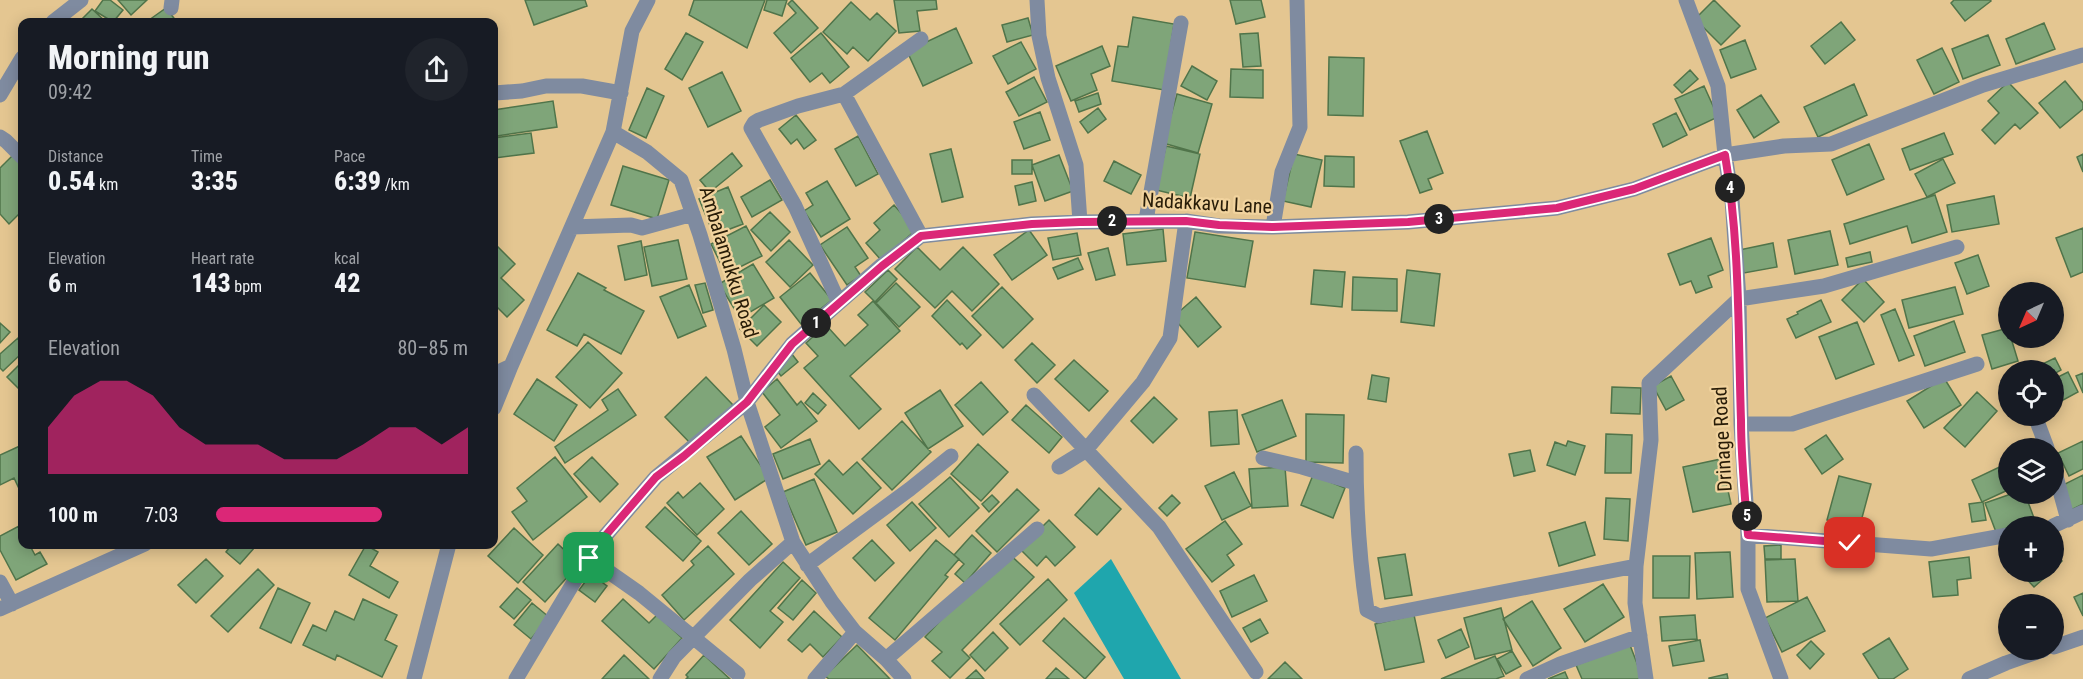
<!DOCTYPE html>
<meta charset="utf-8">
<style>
:root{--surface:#171b24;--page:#20242c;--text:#f1f3f6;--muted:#9ea1a6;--accent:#db2777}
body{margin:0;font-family:"Roboto Condensed",sans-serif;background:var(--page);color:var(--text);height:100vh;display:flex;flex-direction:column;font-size:22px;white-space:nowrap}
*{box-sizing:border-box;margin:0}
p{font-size:20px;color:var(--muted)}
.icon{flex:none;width:33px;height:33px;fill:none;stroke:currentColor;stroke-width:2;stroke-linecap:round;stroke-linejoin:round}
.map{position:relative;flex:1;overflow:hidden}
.drawer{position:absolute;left:18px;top:18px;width:480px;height:531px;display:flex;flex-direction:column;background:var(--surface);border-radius:12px;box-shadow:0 3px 15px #0003}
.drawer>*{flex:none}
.needle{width:39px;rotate:224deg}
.controls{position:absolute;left:1998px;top:282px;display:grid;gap:12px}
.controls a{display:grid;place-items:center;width:66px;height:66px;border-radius:50%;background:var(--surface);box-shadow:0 3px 15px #0003;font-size:30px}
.pin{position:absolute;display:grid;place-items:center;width:51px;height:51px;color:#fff;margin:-26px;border-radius:12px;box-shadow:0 3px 9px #0006}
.km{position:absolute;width:30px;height:30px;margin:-15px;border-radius:50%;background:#222;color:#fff;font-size:16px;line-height:30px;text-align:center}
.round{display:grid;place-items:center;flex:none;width:63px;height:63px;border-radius:32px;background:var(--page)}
.head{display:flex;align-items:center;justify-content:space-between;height:102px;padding:0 30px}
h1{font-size:33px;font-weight:800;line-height:45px}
.metrics{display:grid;grid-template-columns:repeat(3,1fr);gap:9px;height:102px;padding:6px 30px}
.metrics div{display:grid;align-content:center}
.metrics b{font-size:26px;font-weight:800}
.metrics small{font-size:16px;font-weight:400}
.metrics p{font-size:16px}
.chart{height:168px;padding:12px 30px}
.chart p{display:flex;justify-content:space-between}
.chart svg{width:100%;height:108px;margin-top:6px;fill:var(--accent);opacity:.7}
ul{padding:0 30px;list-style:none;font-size:20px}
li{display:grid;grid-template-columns:96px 72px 1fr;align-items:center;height:45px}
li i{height:15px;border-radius:8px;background:var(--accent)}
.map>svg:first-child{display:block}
.water{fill:#1fa6ad}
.building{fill:#7fa579;stroke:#50744a;stroke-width:1.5}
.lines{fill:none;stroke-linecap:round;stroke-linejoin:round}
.minor{stroke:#7f8ba0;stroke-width:15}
.route-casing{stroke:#fff;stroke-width:12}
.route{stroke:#db2777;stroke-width:8}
.labels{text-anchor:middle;stroke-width:4.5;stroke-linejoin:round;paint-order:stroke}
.street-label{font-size:20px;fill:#281c07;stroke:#f1d39e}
</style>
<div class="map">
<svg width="2083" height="679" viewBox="0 0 2083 679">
<rect width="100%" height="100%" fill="#e4c691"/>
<path class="water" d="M1111 559 1181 679H1124L1074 593Z"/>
<path class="building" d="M103 0H110L123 10 113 22 95 11Z
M118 0H147L131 15Z
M525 0H585L587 6 534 25Z
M694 0H765L747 48 689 15Z
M767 0H787L782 16 764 10Z
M792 0 818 28 791 53 774 33 796 13 788 4Z
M894 0H936L937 9 917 11 920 31 899 33Z
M1230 0H1261L1265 17 1236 24Z
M1714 0 1740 26 1721 45 1695 19Z
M1954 0H1990L1991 1 1965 21 1951 3Z
M851 2 870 20 877 13 896 31 868 61 853 47 847 54 823 32Z
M166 8 177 22H151L149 20Z
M92 9 106 22H79Z
M1133 17 1174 24 1164 90 1112 81 1118 46 1128 47Z
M1028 18 1033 35 1007 42 1002 25Z
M1841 22 1855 40 1825 64 1811 46Z
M2044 23 2055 49 2016 64 2006 39Z
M956 28 972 63 923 86 907 51Z
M686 33 703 42 682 80 665 69Z
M821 33 849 67 830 83 822 73 810 82 791 58Z
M1258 33 1261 66 1243 67 1240 34Z
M1988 35 2000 65 1963 79 1952 49Z
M1745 40 1756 69 1731 78 1720 50Z
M1021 42 1036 69 1008 84 993 56Z
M1102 46 1110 66 1091 74 1097 90 1071 101 1056 66Z
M1942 48 1959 82 1934 94 1917 60Z
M1329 57 1364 58 1363 116 1328 115Z
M1192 66 1217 81 1207 100 1181 86Z
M1231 69 1263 70V98L1230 97Z
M1690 70 1698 79 1682 93 1674 85Z
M722 72 741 111 708 127 689 88Z
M1034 77 1047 102 1019 116 1006 92Z
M2065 81 2083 103V109L2060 128 2039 103Z
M2008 82 2038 113 2020 129 2015 124 1995 144 1982 130 1999 113 1988 101Z
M1854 84 1867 115 1818 137 1804 107Z
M1704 86 1718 117 1690 130 1675 99Z
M647 88 664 96 646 138 629 130Z
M1098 93 1101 104 1079 112 1075 101Z
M1177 94 1212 104 1198 153 1163 143Z
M1761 95 1779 122 1754 138 1737 110Z
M553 101 557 127 497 136 494 110Z
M1098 108 1106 119 1088 133 1080 122Z
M1040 112 1050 140 1024 149 1014 122Z
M1676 113 1687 135 1663 147 1653 124Z
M796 115 816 140 804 149 797 139 791 144 779 129Z
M1427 131 1443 173 1428 179 1432 189 1420 193 1400 141Z
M531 133 534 153 495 158 494 138Z
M1944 133 1953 154 1910 170 1902 149Z
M858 136 878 174 856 186 835 149Z
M1869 144 1884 179 1847 195 1832 160Z
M1166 146 1200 154 1190 198 1156 190Z
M951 149 963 197 942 202 930 154Z
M15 153 22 161V211L9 224 0 214V168Z
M732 153 742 166 710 192 700 180Z
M1294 154 1322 160 1311 207 1283 201Z
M2083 154V172L2077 157Z
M1059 155 1073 191 1045 201 1032 165Z
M1325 156 1354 157V187L1324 186Z
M1943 159 1955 183 1927 197 1915 174Z
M1012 160H1032V174H1012Z
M1114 161 1141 175 1131 194 1104 181Z
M623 166 669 180 657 219 611 205Z
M770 180 782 200 752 217 741 197Z
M827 181 850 219 821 237 804 211 813 205 806 193Z
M1032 182 1036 201 1019 205 1015 186Z
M728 187 743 224 714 235 699 199Z
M1935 195 1947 232 1912 243 1907 226 1850 244 1844 224Z
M1994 196 1999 224 1952 232 1947 205Z
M894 205 916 230 881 260 866 243 880 230 874 223Z
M770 212 790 232 771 251 751 230Z
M746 226 762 256 726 274 711 244Z
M847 227 868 258 855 267 861 276 847 285 820 245Z
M2083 228V272L2071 277 2056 238Z
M1163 229 1166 261 1127 265 1123 234Z
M1029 230 1047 255 1012 280 994 255Z
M1830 231 1838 265 1795 274 1788 240Z
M1195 232 1253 241 1245 287 1187 278Z
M1077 233 1081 255 1053 260 1048 238Z
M1711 238 1723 270 1708 276 1712 287 1696 293 1691 281 1680 285 1668 254Z
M678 240 687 279 652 286 644 247Z
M789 240 813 265 790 287 766 262Z
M641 241 647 275 625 280 618 246Z
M494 243 515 264 501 278 524 300 507 317 494 304Z
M1773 243 1777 267 1744 273 1739 250Z
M917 247 940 270 963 247 999 284 972 311 952 291 935 308 895 269Z
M1108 248 1115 275 1096 280 1088 253Z
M1870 252 1872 262 1848 267 1846 258Z
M1978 255 1989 286 1967 294 1955 263Z
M1078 258 1083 269 1058 279 1053 268Z
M753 264 774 298 740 318 719 284Z
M888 270 897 279 875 302 865 292Z
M1314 270 1345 272 1342 307 1311 304Z
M1407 270 1440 274 1434 326 1401 322Z
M578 273 606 288 604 290 644 311 621 354 584 334 577 346 547 330Z
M810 273 832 300 801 324 780 297Z
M1353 277 1397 279V311L1352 310Z
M1863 279 1884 302 1864 322 1842 300Z
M705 283 713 310 703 313 695 285Z
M896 283 920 307 899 327 876 303Z
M689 285 706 326 678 338 660 297Z
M1002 287 1033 319 1003 348 972 316Z
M1955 287 1963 314 1909 328 1902 300Z
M1196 297 1221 327 1198 347 1173 317Z
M947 300 981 335 967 349 962 343 960 345 932 316Z
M1821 300 1831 322 1796 338 1787 319 1798 314 1797 312Z
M873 301 900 331 850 376 881 409 859 429 804 368 818 356 806 343 826 325 845 346 868 325 858 315Z
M764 305 781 322 757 346 740 329Z
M1895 309 1914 355 1899 361 1881 315Z
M1954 321 1965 352 1925 366 1914 336Z
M1857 322 1874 364 1836 379 1819 337Z
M0 323 10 332 0 343Z
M2008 328V338H2011L2018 361 1992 369 1982 335Z
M18 338 22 343V353L3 371 0 368V354Z
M588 342 622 373 590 408 556 377Z
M1032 343 1055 365 1037 383 1015 360Z
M791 353 798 362 781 376 774 367Z
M2055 358 2061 370 2054 374V370H2030Z
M1074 360 1108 391 1089 411 1055 379Z
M22 362V392L7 377Z
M2068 372 2078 392 2054 405V379Z
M2083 373V393L2076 376Z
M1372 375 1389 378 1386 402 1368 399Z
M1671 376 1684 400 1666 410 1653 386Z
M706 377 733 405 692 445 665 417Z
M1944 378 1961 405 1924 428 1907 401Z
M537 379 577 405 554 441 514 414Z
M777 379 797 405 801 401 817 421 781 448 765 427 780 415 762 392Z
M981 382 1008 412 983 435 955 405Z
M1612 387 1641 388 1640 414 1611 413Z
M618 389 636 415 565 463 555 447 608 410 602 400Z
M940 390 963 426 928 449 905 413Z
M1977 392 1997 411 1965 447 1944 428Z
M813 393 826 405 818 414 805 403Z
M1154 397 1177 419 1153 443 1131 421Z
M1282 400 1296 436 1257 452 1242 415Z
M1026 405 1062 437 1049 453 1012 420Z
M1237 410 1239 444 1211 446 1209 412Z
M1306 414 1344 415 1343 463 1306 462Z
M902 421 931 452 892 490 862 459Z
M1606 434 1632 435 1631 473H1605Z
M1826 435 1843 459 1822 474 1805 449Z
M741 436 769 478 735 500 707 457Z
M810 439 820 464 783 479 773 454Z
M1568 441 1585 446 1575 475 1547 465 1555 442 1566 446Z
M2083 441V469L2069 476 2058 453Z
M978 444 1008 472 981 501 951 474Z
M22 445V495L14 478 0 485V455Z
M1530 450 1535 471 1514 476 1509 454Z
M555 457 587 497 533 540 512 512 527 501 517 488Z
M592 457 618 484 600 502 574 474Z
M1721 459 1731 504 1693 512 1683 467Z
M829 460 843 475 857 462 881 488 853 514 815 474Z
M2008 463V490L1982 502 1972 480Z
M1285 467 1288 506 1252 508 1249 469Z
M1234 472 1251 506 1222 520 1205 486Z
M1313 475 1345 488 1333 518 1301 505Z
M2083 475V504L2071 510 2059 487Z
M1839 476 1871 484 1859 529 1827 520Z
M950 477 979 508 949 537 919 504Z
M814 479 837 532 806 545 783 492Z
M700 483 724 509 697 535 667 503 678 492 683 498Z
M1099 488 1121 509 1097 535 1075 515Z
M1017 489 1039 510 997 552 976 531Z
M2011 494H2025L2034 518 1996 532 1985 503Z
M992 495 999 502 989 512 982 504Z
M1172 495 1180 503 1167 516 1159 508Z
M1606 498 1630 499 1628 541 1604 539Z
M912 502 936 528 910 551 887 525Z
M1983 502 1986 520 1972 522 1969 504Z
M665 507 701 541 683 561 646 527Z
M741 511 772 544 749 565 718 533Z
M1049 520 1075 547 1055 566 1046 556 1037 566 1020 549Z
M1225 521 1242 544 1227 555 1234 565 1212 582 1186 549Z
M1585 522 1595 555 1559 566 1549 533Z
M19 526 22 532V544H29L35 555 40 552 47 564 16 580 0 550V536Z
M514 528 543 555 518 583 488 556Z
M972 535 991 553 965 583 955 574 964 564 954 555Z
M872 540 894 563 875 581 853 558Z
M936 540 959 559 945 575 948 577 895 640 869 618Z
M232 544H252L255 547 240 564 226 552Z
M558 544 579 564 545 602 523 582Z
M366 545 378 552 370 566 398 582 389 598 349 575Z
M1781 545V559H1765L1764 546Z
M708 546 734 574 684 620 662 595 694 565 691 561Z
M1006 551 1034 577 962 650 970 658 950 678 932 661 942 652 925 637Z
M2054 551 2062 561 2054 569Z
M1730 552 1733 597 1697 599 1695 553Z
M1405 554 1412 595 1385 599 1378 558Z
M1653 556H1690L1689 598H1653Z
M1969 557 1971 578 1957 580 1958 595 1933 597 1929 562Z
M206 559 223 576 196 603 178 585Z
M1795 559 1798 601 1767 602 1765 560Z
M783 562 800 578 770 611 783 622 760 648 730 620Z
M258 569 274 585 228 632 211 616Z
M2020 572H2051L2034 587Z
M591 574 607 586 595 602 579 590Z
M1254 575 1267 601 1232 617 1220 591Z
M1048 579 1067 600 1020 645 1000 624Z
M802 580 816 593 793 620 778 608Z
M1603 584 1624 617 1585 642 1564 609Z
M278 588 310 603 291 643 260 628Z
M517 588 531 600 514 619 500 607Z
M2083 593V616L2074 597Z
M1807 597 1825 631 1782 652 1765 618Z
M363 599 397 615 385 640 397 646 382 677 337 655 335 660 303 645 313 625 326 631 335 611 354 620Z
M623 599 649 623 657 615 682 638 654 669 602 621Z
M1532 601 1561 648 1533 666 1503 619Z
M532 603 549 617 531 639 514 625Z
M1501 608 1512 650 1475 659 1464 618Z
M814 611 842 637 823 657 810 644 802 652 788 640Z
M1414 615 1424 662 1385 670 1375 624Z
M1695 615 1697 639 1662 641 1660 617Z
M1064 618 1105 657 1085 679 1043 641Z
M1260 619 1268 633 1251 642 1243 628Z
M1461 629 1469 647 1446 658 1438 640Z
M993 632 1008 648 985 671 970 655Z
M1889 638 1908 669 1893 679H1879L1863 654Z
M1700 640 1704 661 1673 666 1669 646Z
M1811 641 1824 654 1810 669 1797 655Z
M857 645 890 679H829L825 676Z
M1630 645 1643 679H1582L1576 665Z
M1512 651 1521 666 1506 674 1497 659Z
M624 655 649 679H602Z
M704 655 730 679H686L688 677 686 675Z
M1495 656 1504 676 1496 679H1441Z
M1285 662 1302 679H1268Z
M1056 668 1069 679H1046Z
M976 670 984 679H966Z
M1565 672 1568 679H1548Z
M1727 674 1728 679H1709V678Z"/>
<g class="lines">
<path class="minor" d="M1037 0 1039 36 1048 78 1076 165 1080 222
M1686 0 1718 86 1725 155 1732 199 1739 299 1741 424 1748 535V589L1781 679
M171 8 172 0
M53 22 81 0
M494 93 522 91 546 86H582L621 93
M0 95 22 58
M613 132 647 152 681 180 700 235 734 349 747 402 793 542 832 602 855 632 886 659 904 679
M0 137 6 141 22 157
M1146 220 1181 23
M572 227 631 225 642 228 693 214
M1273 227 1282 172 1300 127 1297 0
M921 236 844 94 921 39
M839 303 795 206 751 128 754 123 759 120 798 106 844 94
M494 374 511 366 613 132 632 31 648 0
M1034 395 1159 527 1256 672
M494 408 511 366
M2035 416 2047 448
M1741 424H1792L1977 364
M1356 453C1356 506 1359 558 1367 610L1379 616 1636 566
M1263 458 1302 467 1356 483
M1059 467 1085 451 1143 382 1170 338 1186 221
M2054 469 2068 520
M2053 526 2083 512
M1748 535 1931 549 2008 535
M589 558 639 593 738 674
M807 565 910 489 951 456
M0 582 12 604
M0 609 145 544
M2054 647 2083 637
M886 659 1037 529
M414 679 449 544
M516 679 593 550 656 477 747 402 792 344 882 265 921 236 1032 224 1080 222 1186 221 1219 226 1273 227 1408 222 1557 208 1634 189 1725 155 1784 146 1831 144 1983 85 2083 55
M660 679 674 657 750 580 793 542
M815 679 855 632
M1527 679 1560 664 1640 636
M1646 679 1635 603 1636 566 1651 440 1649 383 1739 299 1824 286 1957 247
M1969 679 2006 663 2043 650"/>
</g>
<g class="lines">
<g class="route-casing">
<path id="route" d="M589 558 593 550 656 477 684 456 747 402 792 344 882 266 921 236 1032 224 1080 222 1186 221 1219 225 1273 227 1408 222 1557 208 1634 189 1725 155C1740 243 1738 331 1741 420 1741 459 1745 497 1748 535L1850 543"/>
</g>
<use href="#route" class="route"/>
</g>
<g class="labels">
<g class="street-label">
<text transform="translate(1207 203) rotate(3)" y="7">Nadakkavu Lane</text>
<text transform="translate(729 262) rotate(73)" y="7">Ambalamukku Road</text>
<text transform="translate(1722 439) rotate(-93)" y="7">Drinage Road</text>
</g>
</g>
</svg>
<div class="controls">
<a><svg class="needle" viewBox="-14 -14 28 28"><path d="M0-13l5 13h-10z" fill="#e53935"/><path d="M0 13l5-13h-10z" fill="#9ea1a6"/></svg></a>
<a><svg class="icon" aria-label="locate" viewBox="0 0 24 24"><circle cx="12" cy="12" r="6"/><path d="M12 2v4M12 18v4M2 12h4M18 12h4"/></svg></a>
<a><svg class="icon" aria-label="layers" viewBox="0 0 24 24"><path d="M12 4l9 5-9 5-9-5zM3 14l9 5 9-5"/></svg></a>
<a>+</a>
<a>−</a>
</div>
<div class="pin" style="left:589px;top:558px;background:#1e9e55"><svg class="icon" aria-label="arrive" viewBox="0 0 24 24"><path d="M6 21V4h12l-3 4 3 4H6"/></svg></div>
<div class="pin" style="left:1850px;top:543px;background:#d93025"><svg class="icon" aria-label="check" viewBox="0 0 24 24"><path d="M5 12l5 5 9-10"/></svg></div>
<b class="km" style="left:816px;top:323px">1</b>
<b class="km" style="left:1112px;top:221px">2</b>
<b class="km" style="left:1439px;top:219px">3</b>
<b class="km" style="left:1730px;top:188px">4</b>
<b class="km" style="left:1747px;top:516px">5</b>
<section class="drawer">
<div class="head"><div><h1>Morning run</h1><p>09:42</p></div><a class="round"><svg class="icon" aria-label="share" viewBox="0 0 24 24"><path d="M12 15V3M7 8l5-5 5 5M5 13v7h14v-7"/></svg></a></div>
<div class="metrics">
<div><p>Distance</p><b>0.54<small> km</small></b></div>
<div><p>Time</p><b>3:35</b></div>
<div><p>Pace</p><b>6:39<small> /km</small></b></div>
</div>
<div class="metrics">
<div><p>Elevation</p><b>6<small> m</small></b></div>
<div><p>Heart rate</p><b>143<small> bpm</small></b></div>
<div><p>kcal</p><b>42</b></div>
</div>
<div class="chart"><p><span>Elevation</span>80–85 m</p>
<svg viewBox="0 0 160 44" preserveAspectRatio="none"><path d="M0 44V25L10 12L20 6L30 6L40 12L50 25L60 32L70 32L80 32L90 38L100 38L110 38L120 32L130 25L140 25L150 32L160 25V44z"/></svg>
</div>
<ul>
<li><b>100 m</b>7:03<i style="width:66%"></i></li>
</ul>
</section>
</div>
